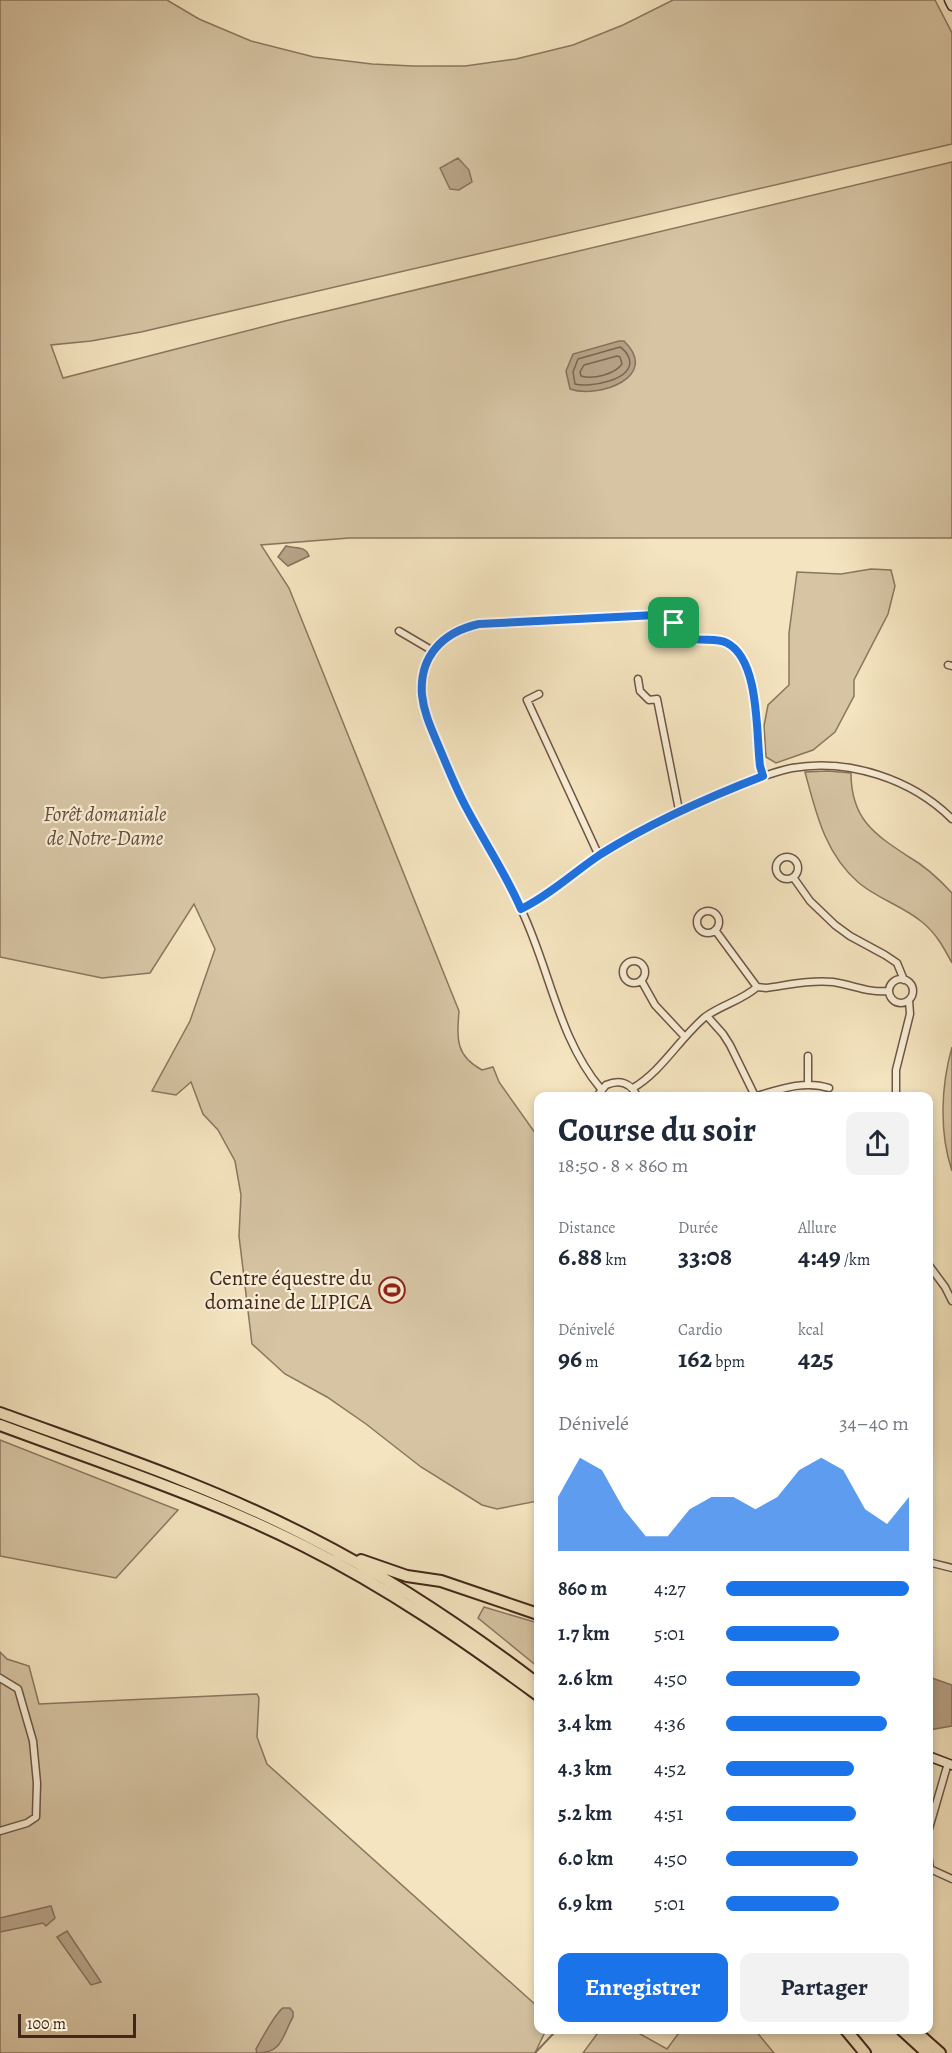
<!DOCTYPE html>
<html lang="fr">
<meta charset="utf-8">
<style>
:root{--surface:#fff;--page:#f2f2f3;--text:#1f2937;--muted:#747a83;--accent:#1a73e8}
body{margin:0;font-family:Alegreya,serif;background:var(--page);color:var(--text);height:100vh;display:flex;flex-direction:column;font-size:22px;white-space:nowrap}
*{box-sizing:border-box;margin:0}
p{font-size:20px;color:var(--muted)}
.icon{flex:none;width:33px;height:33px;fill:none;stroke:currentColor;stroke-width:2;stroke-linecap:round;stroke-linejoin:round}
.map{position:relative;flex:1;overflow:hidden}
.drawer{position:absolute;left:534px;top:1092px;width:399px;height:942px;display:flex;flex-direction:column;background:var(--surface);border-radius:12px;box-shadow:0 3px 9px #0003}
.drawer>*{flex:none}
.scale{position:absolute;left:18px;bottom:15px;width:118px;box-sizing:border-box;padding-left:6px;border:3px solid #42261b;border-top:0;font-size:16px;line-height:21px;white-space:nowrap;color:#42261b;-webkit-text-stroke:4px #f8edd5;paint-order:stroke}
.pin{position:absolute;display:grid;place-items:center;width:51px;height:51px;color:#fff;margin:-26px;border-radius:12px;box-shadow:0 3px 9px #0006}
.round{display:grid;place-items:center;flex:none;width:63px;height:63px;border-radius:12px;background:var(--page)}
.headline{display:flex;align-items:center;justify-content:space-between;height:102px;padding:0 24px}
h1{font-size:33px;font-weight:700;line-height:45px}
.stats{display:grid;grid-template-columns:repeat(3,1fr);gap:9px;height:102px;padding:6px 24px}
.stats div{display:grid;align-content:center}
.stats b{font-size:26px;font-weight:700}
.stats small{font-size:16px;font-weight:400}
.stats p{font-size:16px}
.chart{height:168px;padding:12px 24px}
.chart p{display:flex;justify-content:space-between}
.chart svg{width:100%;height:108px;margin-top:6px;fill:var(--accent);opacity:.7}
.primary-button{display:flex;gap:12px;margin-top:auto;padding:12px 24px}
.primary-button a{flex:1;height:69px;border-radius:12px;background:var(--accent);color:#fff;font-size:24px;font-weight:700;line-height:69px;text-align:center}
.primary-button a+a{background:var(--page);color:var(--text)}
ul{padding:0 24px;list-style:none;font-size:20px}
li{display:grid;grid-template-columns:96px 72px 1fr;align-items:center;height:45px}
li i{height:15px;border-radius:8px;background:var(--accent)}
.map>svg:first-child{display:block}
.green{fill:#d6c4a3;stroke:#8c755f;stroke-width:1.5}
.water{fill:#b7a387;stroke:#88715c;stroke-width:1.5}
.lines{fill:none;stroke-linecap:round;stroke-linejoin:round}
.shore{stroke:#7c6451;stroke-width:1.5}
.stream{stroke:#88715c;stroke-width:2}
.street-casing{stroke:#6e5644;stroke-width:9}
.secondary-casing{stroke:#42261b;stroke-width:11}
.highway-casing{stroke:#42261b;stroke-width:14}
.street{stroke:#f8edd5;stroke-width:6}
.secondary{stroke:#f8edd5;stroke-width:8}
.highway{stroke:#f4e4bf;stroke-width:10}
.route-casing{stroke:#fff;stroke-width:12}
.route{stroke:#1a73e8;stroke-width:8}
.labels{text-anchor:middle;stroke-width:4.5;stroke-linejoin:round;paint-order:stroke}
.park-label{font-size:21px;font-style:italic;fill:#674e3d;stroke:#f8edd5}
.poi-label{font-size:21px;fill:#42261b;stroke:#f8edd5;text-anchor:end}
</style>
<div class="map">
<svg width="952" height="2053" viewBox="0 0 952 2053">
<rect width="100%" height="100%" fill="#f4e4bf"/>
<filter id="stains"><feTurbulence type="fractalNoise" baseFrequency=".00333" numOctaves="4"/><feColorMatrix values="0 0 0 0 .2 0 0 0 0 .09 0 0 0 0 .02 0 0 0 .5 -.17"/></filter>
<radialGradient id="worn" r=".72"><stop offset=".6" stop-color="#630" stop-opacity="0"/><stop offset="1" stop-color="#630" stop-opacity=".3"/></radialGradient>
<path class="green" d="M0 0H167L199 19 251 41 314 57 372 64 413 66H465L516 59 573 45 623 25 673 0H935L952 33V144L141 332 91 341 51 345 63 378 285 321 952 162V538H349L261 545 289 588 459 1011C457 1039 455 1055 482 1070L493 1067 499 1082 538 1137V1501L497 1509 482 1505 421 1467 366 1424 327 1397 285 1374 252 1344 239 1236 241 1195 235 1161 218 1130 203 1114 191 1082 176 1095 152 1091 190 1021 215 949 194 904 150 973 102 978 0 957Z
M871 569 891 570 895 586 888 614 854 680V696L835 732 813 750 776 763 766 757 764 726 768 705 789 685V633L797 572 841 574Z
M828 771 851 773C851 819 874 834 909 857 925 866 940 880 952 893V963C944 948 936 933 922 922 903 906 878 899 859 883 825 854 816 813 805 772Z
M952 1047V1171C939 1132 941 1086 952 1047Z
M0 1440 178 1510 116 1578 0 1556Z
M484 1607 538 1623V1667L478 1618Z
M0 1652 7 1659 29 1666 39 1704 257 1694 259 1698 257 1737 267 1764 538 2007V2030H546L535 2053H0Z
M600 2030H633L667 2049 681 2030H755L774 2053H583Z"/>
<path class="water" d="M458 158 469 170 472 182 459 190 450 189 440 168Z
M619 341H624C661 377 598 399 570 389L566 371 573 354Z
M286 546C295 549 305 545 309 556L288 566 278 557Z
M929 1677 952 1685V1726L929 1730Z
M51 1906 55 1918 46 1926 43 1923 0 1932V1918Z
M67 1931 101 1982 91 1985 57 1937Z
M283 2008H290L293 2012V2017C282 2036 283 2053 257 2053L256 2049C261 2040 276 2012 283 2008Z"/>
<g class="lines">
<path class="shore" d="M620 347C625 350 627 353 629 358 637 380 588 388 575 384L573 372 578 359Z
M617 356 620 357 622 364C615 374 593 380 581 376L580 372 584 365Z"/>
<path class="stream" d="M535 2053 553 2034 554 2030"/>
<g class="street-casing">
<path id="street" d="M399 631 433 651
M948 665 952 666
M638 679 640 691 649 700 657 699 679 810
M539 694 527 700 599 856
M776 868a11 11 0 1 1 22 0a11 11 0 1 1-22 0Z
M793 877 810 901 835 925 850 936 885 955 897 963 904 980
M521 909C506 874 485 843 467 809 456 789 448 768 439 747 432 730 424 714 422 695 419 656 443 632 479 624L656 615C673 617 676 632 690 637 702 642 715 638 726 643 763 660 753 742 763 776
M697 922a11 11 0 1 1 22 0a11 11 0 1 1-22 0Z
M715 930 757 987
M623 972a11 11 0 1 1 22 0a11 11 0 1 1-22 0Z
M889 991a12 12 0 1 1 24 0a12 12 0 1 1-24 0Z
M641 980 655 1005 684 1036
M707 1016 723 1034 730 1045 755 1096
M808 1056V1084
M633 1088C662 1071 679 1039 705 1017 721 1005 743 1000 757 987L766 988C788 985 810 980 833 982 854 985 867 993 889 991
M601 1089C558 1038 550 969 521 909 550 895 573 872 600 855 639 830 680 810 723 792 745 783 768 773 792 768 848 758 912 779 952 819
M597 1096 606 1085C620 1079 631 1083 637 1096
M757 1096C780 1089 805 1080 829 1088
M896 1096V1070L910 1014 909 1000
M928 1264 945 1287 952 1301
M928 1562 952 1568
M0 1678 18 1689 33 1741 37 1783 36 1817 27 1823 0 1831
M928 1832 948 1763
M928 1853 930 1869
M928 1868 952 1879"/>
</g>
<g class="secondary-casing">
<path id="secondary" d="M949 0 952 6
M928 1756 952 1765"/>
</g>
<g class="highway-casing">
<path id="highway" d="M0 1413C104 1451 210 1486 309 1537 390 1578 466 1629 538 1684
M0 1425C102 1463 207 1497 304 1546 388 1588 463 1640 538 1695
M361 1560 407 1576 441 1581 538 1614
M846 2030 865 2053
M902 2030 927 2053
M914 2030 940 2053"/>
</g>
<use href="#street" class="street"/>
<use href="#secondary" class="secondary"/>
<use href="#highway" class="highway"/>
</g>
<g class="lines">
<g class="route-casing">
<path id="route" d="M656 615C673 617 676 632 691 638 702 642 716 637 727 643 760 660 756 734 760 766L763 776C706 798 652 822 601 854 574 872 550 895 521 909 506 874 485 843 467 809 456 789 448 768 439 747 432 730 424 714 422 695 419 656 443 632 479 624Z"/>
</g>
<use href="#route" class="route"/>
</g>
<defs>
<g id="stadium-ring" transform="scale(1.35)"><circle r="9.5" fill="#f8edd5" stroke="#8f2418" stroke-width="1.5"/><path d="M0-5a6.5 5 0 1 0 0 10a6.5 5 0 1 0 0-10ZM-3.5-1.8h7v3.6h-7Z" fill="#8f2418"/></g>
</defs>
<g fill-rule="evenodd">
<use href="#stadium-ring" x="392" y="1290"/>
</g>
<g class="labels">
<g class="park-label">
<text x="105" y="821">Forêt domaniale<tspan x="105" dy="24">de Notre-Dame</tspan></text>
</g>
<g class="poi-label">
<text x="372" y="1285">Centre équestre du<tspan x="372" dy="24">domaine de LIPICA</tspan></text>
</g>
</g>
<rect width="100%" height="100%" filter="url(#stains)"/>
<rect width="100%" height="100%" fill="url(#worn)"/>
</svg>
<div class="scale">100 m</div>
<div class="pin" style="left:674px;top:623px;background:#1e9e55"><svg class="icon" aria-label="arrive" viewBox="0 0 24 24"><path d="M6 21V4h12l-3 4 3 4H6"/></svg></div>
<section class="drawer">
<div class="headline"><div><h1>Course du soir</h1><p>18:50 · 8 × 860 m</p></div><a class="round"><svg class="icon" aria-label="share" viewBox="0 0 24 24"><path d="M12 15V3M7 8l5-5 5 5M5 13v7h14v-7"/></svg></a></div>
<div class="stats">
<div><p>Distance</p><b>6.88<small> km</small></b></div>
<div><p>Durée</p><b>33:08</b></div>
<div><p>Allure</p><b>4:49<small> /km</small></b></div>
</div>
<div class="stats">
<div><p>Dénivelé</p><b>96<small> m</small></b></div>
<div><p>Cardio</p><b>162<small> bpm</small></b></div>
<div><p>kcal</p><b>425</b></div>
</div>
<div class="chart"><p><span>Dénivelé</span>34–40 m</p>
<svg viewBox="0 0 160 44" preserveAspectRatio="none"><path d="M0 44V22L10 6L20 11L30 27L40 38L50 38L60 27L70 22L80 22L90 27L100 22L110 11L120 6L130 11L140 27L150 33L160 22V44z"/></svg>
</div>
<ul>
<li><b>860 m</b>4:27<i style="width:100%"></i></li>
<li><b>1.7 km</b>5:01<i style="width:62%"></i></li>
<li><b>2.6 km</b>4:50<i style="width:73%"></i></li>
<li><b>3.4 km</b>4:36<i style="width:88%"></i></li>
<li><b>4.3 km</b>4:52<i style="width:70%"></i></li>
<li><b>5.2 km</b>4:51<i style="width:71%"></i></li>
<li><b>6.0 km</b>4:50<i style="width:72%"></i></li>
<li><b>6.9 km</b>5:01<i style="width:62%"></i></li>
</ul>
<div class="primary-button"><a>Enregistrer</a><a>Partager</a></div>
</section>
</div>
